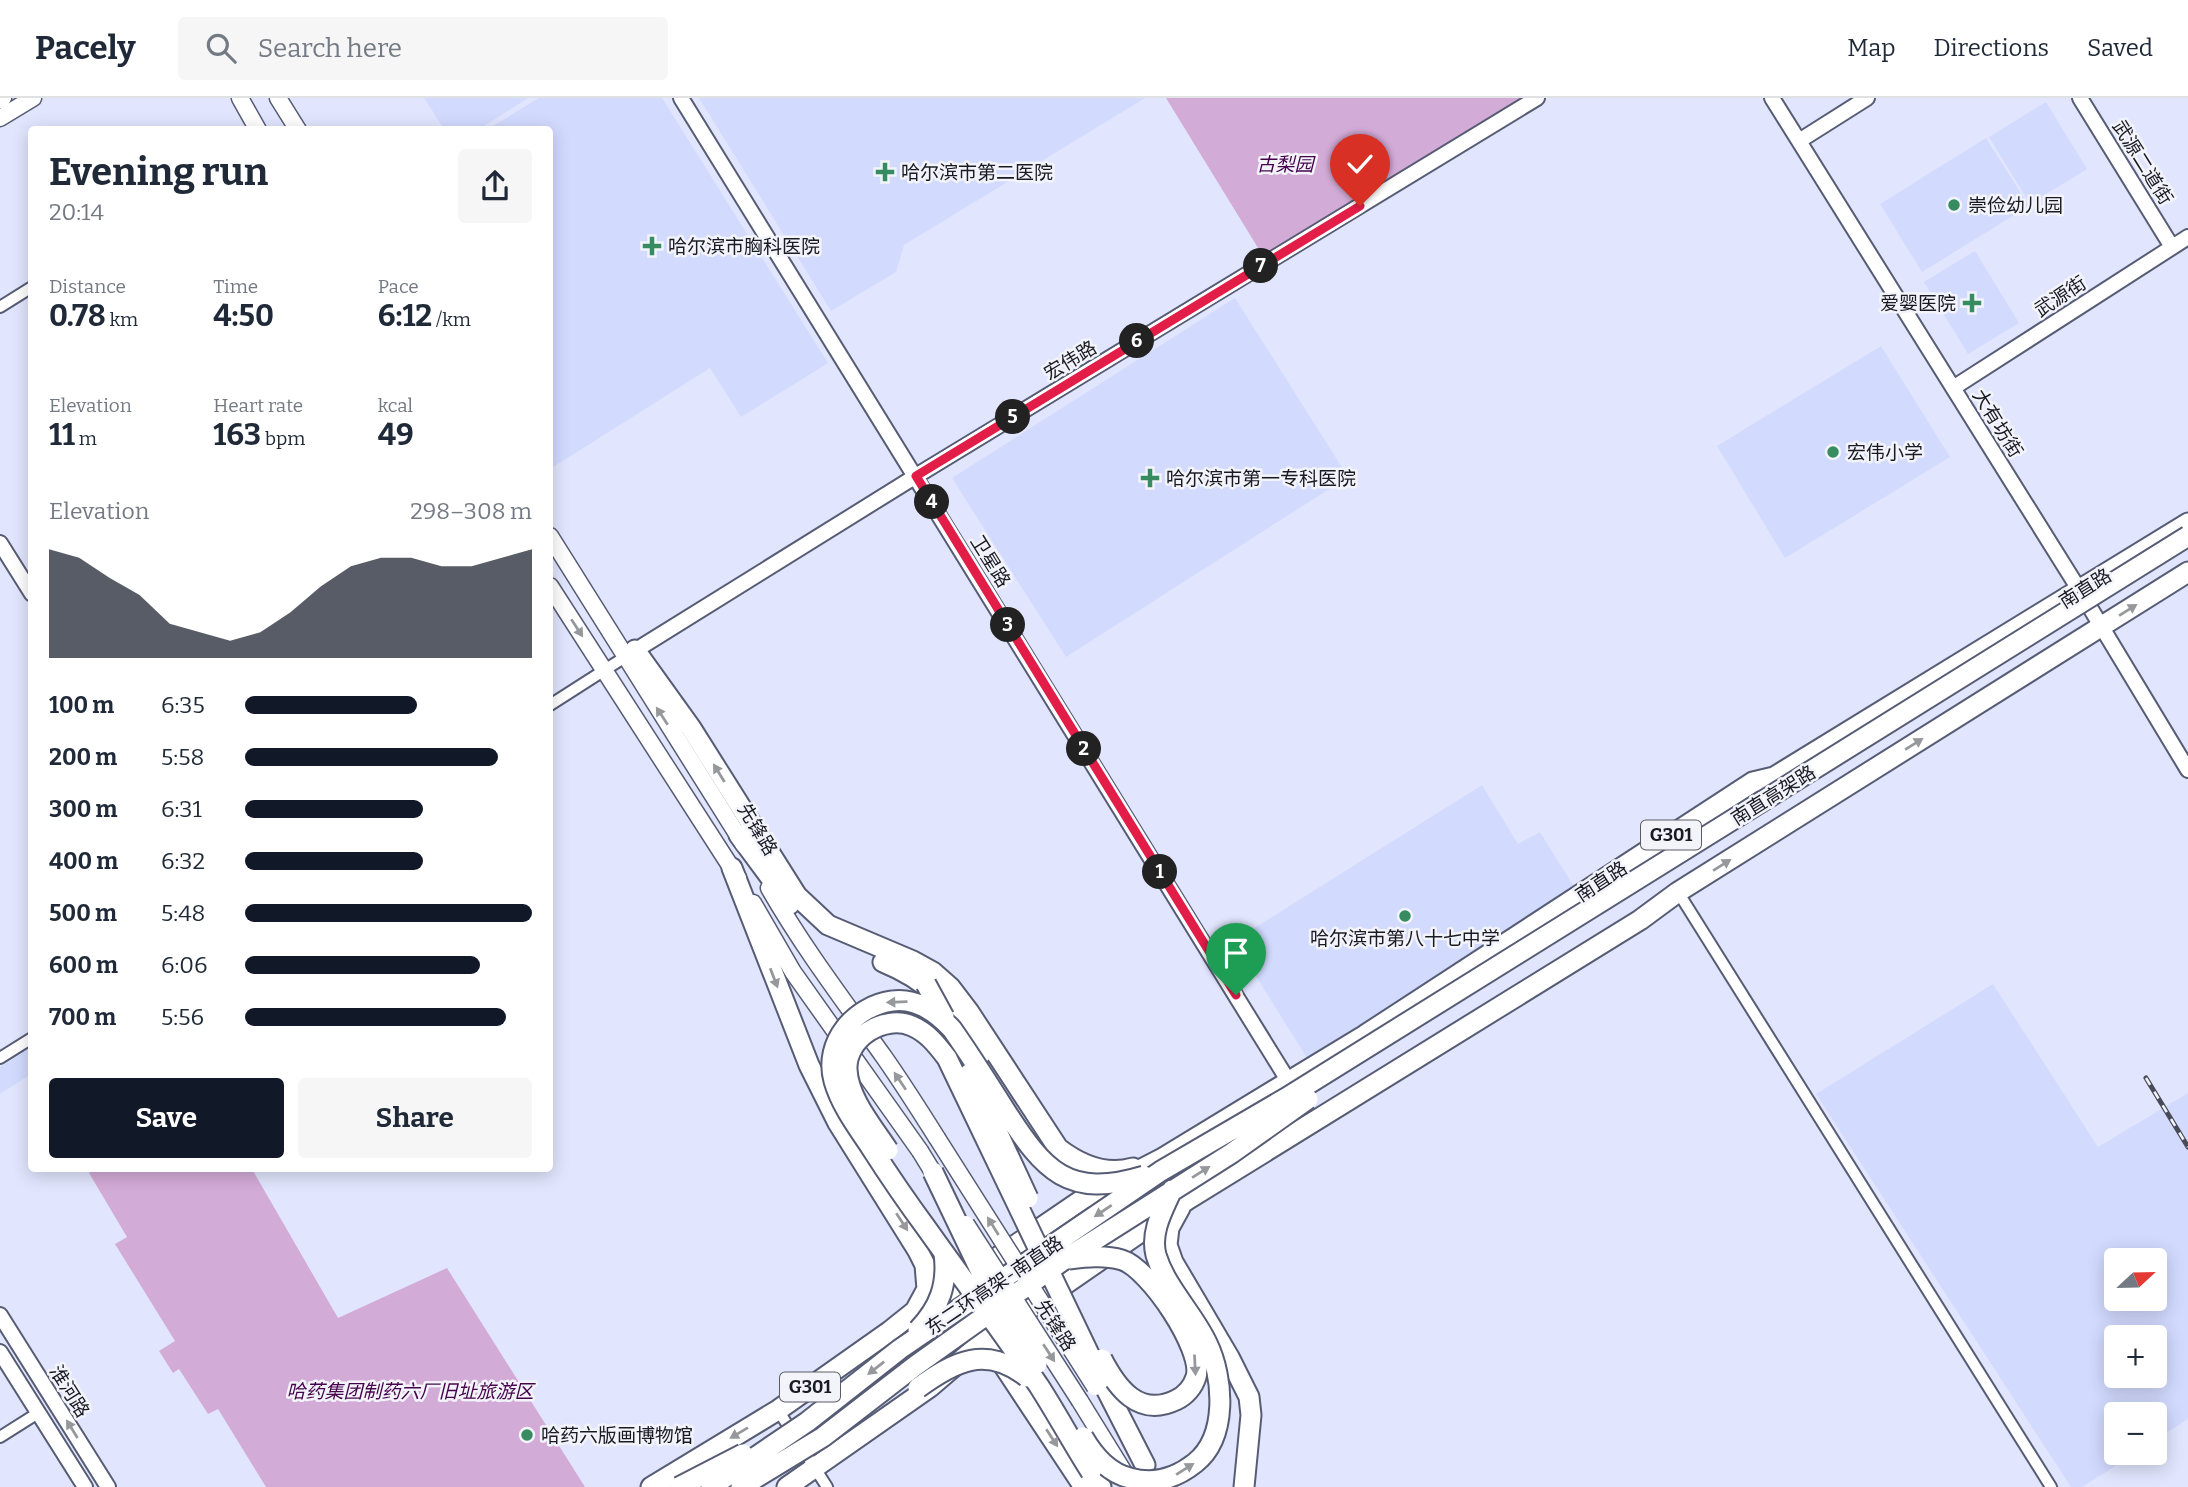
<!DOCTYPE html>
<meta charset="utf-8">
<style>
:root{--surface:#fff;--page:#f6f6f7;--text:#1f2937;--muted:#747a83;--line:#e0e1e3;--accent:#111827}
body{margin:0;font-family:Bitter,"Noto Sans SC",serif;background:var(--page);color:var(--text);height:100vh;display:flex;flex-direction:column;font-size:26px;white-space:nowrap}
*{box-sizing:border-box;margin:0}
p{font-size:23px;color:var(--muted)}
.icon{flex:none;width:38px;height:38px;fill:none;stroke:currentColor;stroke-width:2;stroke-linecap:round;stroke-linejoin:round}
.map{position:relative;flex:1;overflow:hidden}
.drawer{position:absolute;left:28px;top:28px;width:525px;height:1046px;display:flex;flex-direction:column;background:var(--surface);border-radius:7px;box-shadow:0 4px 18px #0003}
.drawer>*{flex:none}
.needle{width:46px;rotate:68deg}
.tools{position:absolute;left:2104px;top:1150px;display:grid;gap:14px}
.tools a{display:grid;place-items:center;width:63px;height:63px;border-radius:7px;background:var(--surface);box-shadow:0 4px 18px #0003;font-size:35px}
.pin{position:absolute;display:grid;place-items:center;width:60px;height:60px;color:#fff;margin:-72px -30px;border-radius:50% 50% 50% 0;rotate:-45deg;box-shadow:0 0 7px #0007}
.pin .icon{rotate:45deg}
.km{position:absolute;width:35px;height:35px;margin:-18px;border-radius:50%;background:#222;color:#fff;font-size:19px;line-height:35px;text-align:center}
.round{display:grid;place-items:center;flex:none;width:74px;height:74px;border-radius:7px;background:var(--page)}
.head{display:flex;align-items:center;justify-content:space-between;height:119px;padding:0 21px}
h1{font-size:38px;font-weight:700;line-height:52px}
.figures{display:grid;grid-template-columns:repeat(3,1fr);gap:10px;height:119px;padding:7px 21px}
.figures div{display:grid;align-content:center}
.figures b{font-size:30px;font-weight:700}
.figures small{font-size:19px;font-weight:400}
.figures p{font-size:19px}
.chart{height:196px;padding:14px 21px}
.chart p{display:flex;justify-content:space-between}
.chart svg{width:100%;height:126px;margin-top:7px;fill:var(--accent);opacity:.7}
.action{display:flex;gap:14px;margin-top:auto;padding:14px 21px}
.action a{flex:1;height:80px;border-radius:7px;background:var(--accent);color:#fff;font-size:28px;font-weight:700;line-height:80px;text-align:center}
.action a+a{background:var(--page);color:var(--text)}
ul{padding:0 21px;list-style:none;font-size:23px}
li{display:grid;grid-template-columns:112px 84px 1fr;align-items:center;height:52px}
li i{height:18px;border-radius:9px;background:var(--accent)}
header{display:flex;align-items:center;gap:42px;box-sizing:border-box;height:98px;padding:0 35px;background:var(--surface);border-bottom:2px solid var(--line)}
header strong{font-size:33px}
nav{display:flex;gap:38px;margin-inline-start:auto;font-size:24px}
.search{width:490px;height:63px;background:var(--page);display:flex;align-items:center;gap:18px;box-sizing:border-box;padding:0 24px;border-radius:7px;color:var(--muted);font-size:26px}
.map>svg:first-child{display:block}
.built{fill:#d2dafe;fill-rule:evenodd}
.green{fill:#d3abd7}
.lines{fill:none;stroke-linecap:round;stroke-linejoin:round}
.street-casing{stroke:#575c75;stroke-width:14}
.secondary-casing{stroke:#575c75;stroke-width:18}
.primary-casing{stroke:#575c75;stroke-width:19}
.highway-casing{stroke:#575c75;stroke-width:23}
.street{stroke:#fff;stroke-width:10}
.secondary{stroke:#fff;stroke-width:14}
.primary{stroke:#fff;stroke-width:16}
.highway{stroke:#fff;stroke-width:19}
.rail-casing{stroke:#494b59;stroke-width:5}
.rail{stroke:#f3f4fa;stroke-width:2.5;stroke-dasharray:8;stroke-linecap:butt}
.primary-bridge-casing{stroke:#575c75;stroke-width:19;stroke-linecap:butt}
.highway-bridge-casing{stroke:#575c75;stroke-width:23;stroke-linecap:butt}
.primary-bridge{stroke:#fff;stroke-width:16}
.highway-bridge{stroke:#fff;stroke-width:19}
.oneway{fill:#97989c}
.route-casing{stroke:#fff;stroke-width:14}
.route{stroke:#e11d48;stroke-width:9}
.poi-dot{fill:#368c60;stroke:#f3f4fa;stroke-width:2.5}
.labels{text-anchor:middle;stroke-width:5;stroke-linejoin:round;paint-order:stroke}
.shield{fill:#f3f4fa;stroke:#5a5b64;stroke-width:2}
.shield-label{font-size:18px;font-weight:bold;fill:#181a24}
.street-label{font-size:19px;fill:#181a24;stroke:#f3f4fa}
.park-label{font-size:19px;font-style:italic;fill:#46024d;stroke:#f3f4fa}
.poi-label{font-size:19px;fill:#181a24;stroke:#f3f4fa;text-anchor:start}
</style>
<header>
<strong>Pacely</strong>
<div class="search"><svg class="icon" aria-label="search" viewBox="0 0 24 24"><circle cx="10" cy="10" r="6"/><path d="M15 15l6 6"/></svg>Search here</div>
<nav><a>Map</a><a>Directions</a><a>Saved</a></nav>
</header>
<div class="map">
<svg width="2188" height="1389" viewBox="0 0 2188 1389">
<rect width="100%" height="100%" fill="#e1e6fe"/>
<path class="built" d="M424 0H528L478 32 444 31Z
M539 0H662L828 265 741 319 710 270 550 371V32L488 31Z
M699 0H1145L904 147 896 174 831 213Z
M2046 4 2087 71 2030 106 1989 39Z
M1986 40 2029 108 1922 174 1880 106Z
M1975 153 2019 225 1968 256 1924 184Z
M1235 200 1348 379 1066 559 952 380Z
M1881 248 1950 359 1785 460 1717 348Z
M1482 687 1518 746 1540 734 1576 792 1307 960 1234 843Z
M1993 886 2098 1049 2188 995V1321L2154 1343V1316H2116V1354L2136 1355 2082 1389H2071L1816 996ZM2116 1162H2154V1200H2116ZM2116 1239H2154V1278H2116Z
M31 941V976L0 996V969L22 955 19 949Z"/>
<path class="green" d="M1166 0H1524L1263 158Z
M95 1071H252L338 1220 447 1170 585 1389H266L218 1311 208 1316 179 1271 173 1275 159 1253 175 1243 115 1146 127 1139 89 1075Z"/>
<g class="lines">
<g class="street-casing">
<path id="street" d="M0 209 32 189
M550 607 625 559
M1678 794 2051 1389
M0 960 32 940
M778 1312 827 1389
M0 1339 38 1315"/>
</g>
<g class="secondary-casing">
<path id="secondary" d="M681 0 1289 984
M1772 0 2080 493 2188 672
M2080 0 2172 149
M1799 43 1867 0
M1953 290 2188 139
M0 445 32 496
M628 557 916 378 1537 0
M0 1217 108 1389
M0 1254 85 1389"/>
</g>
<g class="primary-casing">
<path id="primary" d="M240 0 258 32
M278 0 298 32
M0 2 3 0
M0 20 33 0
M550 438 744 747
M550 488 738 780
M769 790C804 851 844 903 884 959 903 986 920 1013 937 1040
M753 805 793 874 920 1053
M1080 1303 1130 1384"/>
</g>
<g class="highway-casing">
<path id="highway" d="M635 552 691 630 797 798 828 827 913 863 933 874 950 889 969 914 1058 1050C1080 1067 1105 1078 1133 1070
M739 737 790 806
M883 864C935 885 950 911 981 956
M1180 1110 1169 1130 1167 1147 1173 1164 1229 1259 1249 1299 1251 1317 1244 1389
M927 1191 948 1193 1083 1101 1161 1061 1365 937 1753 684 1774 679 2188 425
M951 1195 986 1241 1084 1389
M1101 1281 1145 1367
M1091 1374 1101 1389
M651 1389 778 1312 890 1233 915 1213 927 1191 925 1167 918 1153 838 1025 809 967 732 770
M787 1389 930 1289 986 1241 1187 1102 1640 822 1678 794 2188 474"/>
</g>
<use href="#street" class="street"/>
<use href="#secondary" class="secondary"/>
<use href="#primary" class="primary"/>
<use href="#highway" class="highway"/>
<g class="rail-casing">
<path id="rail" d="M2146 980 2188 1049"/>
</g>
<use href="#rail" class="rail"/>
<g class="primary-bridge-casing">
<path id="primary-bridge" d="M937 1040 1095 1289
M920 1053 939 1084
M966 1126 1080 1303"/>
</g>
<g class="highway-bridge-casing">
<path id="highway-bridge" d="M926 886 944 919
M970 975 1028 1100
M888 1052C873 1029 848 1000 847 971 846 940 884 916 912 928 928 935 937 947 947 960L1101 1281
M933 1074 980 1172 1037 1266
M1069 1161C1086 1159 1105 1157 1122 1162 1149 1170 1204 1252 1196 1279 1193 1289 1185 1298 1176 1302 1139 1320 1117 1290 1102 1261
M918 1232C940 1209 948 1186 944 1155
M918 1290C955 1263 986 1247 1027 1279
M1083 1339C1094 1358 1108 1375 1130 1380 1154 1387 1176 1380 1195 1365 1228 1339 1224 1280 1207 1245 1193 1215 1166 1190 1156 1157 1150 1134 1163 1112 1172 1092
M1091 1374C1073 1346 1057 1316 1039 1288 1003 1235 964 1183 927 1131 907 1104 888 1076 870 1048 856 1027 841 1007 834 983 823 944 855 908 892 903 917 899 937 915 952 931 971 958 988 985 1005 1012 1044 1073 1068 1101 1144 1078
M679 1389 743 1356
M711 1389 807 1324 900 1251 1161 1073 1286 1000 2188 438
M741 1389 823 1339 915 1268 1065 1161 1232 1055 1308 1001"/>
</g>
<use href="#primary-bridge" class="primary-bridge"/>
<use href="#highway-bridge" class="highway-bridge"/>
</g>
<defs><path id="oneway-solid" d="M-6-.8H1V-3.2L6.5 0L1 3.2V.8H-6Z" transform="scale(1.75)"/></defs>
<g class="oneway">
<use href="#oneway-solid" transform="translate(2128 512) rotate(-32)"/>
<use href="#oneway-solid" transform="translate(577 530) rotate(57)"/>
<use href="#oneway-solid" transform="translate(662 618) rotate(-123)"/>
<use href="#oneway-solid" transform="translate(1914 646) rotate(-32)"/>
<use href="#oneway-solid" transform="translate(719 675) rotate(-122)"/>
<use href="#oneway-solid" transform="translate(1722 767) rotate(-32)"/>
<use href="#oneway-solid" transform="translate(774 880) rotate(69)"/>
<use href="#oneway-solid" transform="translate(897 904) rotate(178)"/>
<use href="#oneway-solid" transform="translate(900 983) rotate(-124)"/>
<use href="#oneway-solid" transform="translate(1201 1074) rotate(-32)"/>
<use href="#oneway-solid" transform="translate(1103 1113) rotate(146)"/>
<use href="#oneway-solid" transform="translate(902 1124) rotate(57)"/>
<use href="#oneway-solid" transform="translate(993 1128) rotate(-122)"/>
<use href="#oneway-solid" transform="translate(1049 1255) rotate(57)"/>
<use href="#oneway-solid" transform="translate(1195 1267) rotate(87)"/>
<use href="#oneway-solid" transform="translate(876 1270) rotate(142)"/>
<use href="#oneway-solid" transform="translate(72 1331) rotate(-122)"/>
<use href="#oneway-solid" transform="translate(739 1335) rotate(149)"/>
<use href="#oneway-solid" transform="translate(1052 1340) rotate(57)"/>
<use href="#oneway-solid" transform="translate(1185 1371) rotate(-32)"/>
</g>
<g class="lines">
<g class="route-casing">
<path id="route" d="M1236 897 916 378 1360 108"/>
</g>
<use href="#route" class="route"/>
</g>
<g class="poi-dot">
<path d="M881.5 63.5h7v7h7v7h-7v7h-7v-7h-7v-7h7z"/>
<circle cx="1954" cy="107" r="7"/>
<path d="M648.5 137.5h7v7h7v7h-7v7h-7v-7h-7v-7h7z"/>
<path d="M1968.5 194.5h7v7h7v7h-7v7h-7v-7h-7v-7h7z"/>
<circle cx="1833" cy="354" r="7"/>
<path d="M1146.5 369.5h7v7h7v7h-7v7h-7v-7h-7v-7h7z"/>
<circle cx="1405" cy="818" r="7"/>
<circle cx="527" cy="1337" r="7"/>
</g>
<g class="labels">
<g class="shield">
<rect x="1641" y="722.5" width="60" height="29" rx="5"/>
<rect x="780" y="1274.5" width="60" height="29" rx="5"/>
</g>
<g class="shield-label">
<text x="1671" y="743">G301</text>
<text x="810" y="1295">G301</text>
</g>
<g class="street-label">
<text transform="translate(2143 64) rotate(58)" y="7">武源二道街</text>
<text transform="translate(2060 198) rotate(-33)" y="7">武源街</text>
<text transform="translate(1070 262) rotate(-31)" y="7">宏伟路</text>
<text transform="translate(1998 325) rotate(58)" y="7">大有坊街</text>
<text transform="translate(991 463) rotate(58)" y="7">卫星路</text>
<text transform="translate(2085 490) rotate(-32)" y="7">南直路</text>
<text transform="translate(1773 697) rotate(-32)" y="7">南直高架路</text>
<text transform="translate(758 731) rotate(59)" y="7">先锋路</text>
<text transform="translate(1601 783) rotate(-33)" y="7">南直路</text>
<text transform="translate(994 1187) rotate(-34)" y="7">东二环高架-南直路</text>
<text transform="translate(1056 1227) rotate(57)" y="7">先锋路</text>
<text transform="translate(70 1293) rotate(58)" y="7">淮河路</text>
</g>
<g class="park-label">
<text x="1285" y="73">古梨园</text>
<text x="410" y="1300">哈药集团制药六厂旧址旅游区</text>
</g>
<g class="poi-label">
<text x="901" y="81">哈尔滨市第二医院</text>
<text x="1968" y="114">崇俭幼儿园</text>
<text x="668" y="155">哈尔滨市胸科医院</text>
<text x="1956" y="212" text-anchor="end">爱婴医院</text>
<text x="1847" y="361">宏伟小学</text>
<text x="1166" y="387">哈尔滨市第一专科医院</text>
<text x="1405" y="847" text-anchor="middle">哈尔滨市第八十七中学</text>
<text x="541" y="1344">哈药六版画博物馆</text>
</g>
</g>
</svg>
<div class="tools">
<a><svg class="needle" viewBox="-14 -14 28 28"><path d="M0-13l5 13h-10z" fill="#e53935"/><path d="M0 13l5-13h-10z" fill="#747a83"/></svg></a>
<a>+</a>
<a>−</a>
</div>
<div class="pin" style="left:1236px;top:897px;background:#1e9e55"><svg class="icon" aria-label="arrive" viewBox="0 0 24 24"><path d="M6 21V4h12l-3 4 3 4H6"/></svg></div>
<div class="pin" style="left:1360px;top:108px;background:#d93025"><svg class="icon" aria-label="check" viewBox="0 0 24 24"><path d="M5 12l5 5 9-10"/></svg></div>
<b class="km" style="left:1160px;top:774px">1</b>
<b class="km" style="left:1084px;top:651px">2</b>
<b class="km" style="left:1008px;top:527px">3</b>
<b class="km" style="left:932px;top:404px">4</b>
<b class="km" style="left:1013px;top:319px">5</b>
<b class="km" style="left:1137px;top:243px">6</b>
<b class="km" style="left:1261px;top:168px">7</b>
<section class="drawer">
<div class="head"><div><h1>Evening run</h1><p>20:14</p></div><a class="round"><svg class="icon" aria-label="share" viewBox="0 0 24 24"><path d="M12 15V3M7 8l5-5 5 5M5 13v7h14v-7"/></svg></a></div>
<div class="figures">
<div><p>Distance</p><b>0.78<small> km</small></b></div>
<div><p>Time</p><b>4:50</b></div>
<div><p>Pace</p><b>6:12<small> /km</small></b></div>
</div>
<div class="figures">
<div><p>Elevation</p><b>11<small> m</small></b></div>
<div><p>Heart rate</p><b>163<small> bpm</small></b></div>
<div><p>kcal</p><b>49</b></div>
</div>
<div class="chart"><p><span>Elevation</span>298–308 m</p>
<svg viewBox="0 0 160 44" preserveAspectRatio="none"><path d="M0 44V6L10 9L20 16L30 22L40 32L50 35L60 38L70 35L80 28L90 19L100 12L110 9L120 9L130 12L140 12L150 9L160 6V44z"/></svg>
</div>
<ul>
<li><b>100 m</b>6:35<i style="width:60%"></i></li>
<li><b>200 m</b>5:58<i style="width:88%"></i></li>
<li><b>300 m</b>6:31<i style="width:62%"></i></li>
<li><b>400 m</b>6:32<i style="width:62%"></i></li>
<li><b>500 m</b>5:48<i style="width:100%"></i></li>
<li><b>600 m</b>6:06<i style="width:82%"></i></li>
<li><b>700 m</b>5:56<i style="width:91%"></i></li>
</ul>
<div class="action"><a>Save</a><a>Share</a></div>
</section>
</div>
